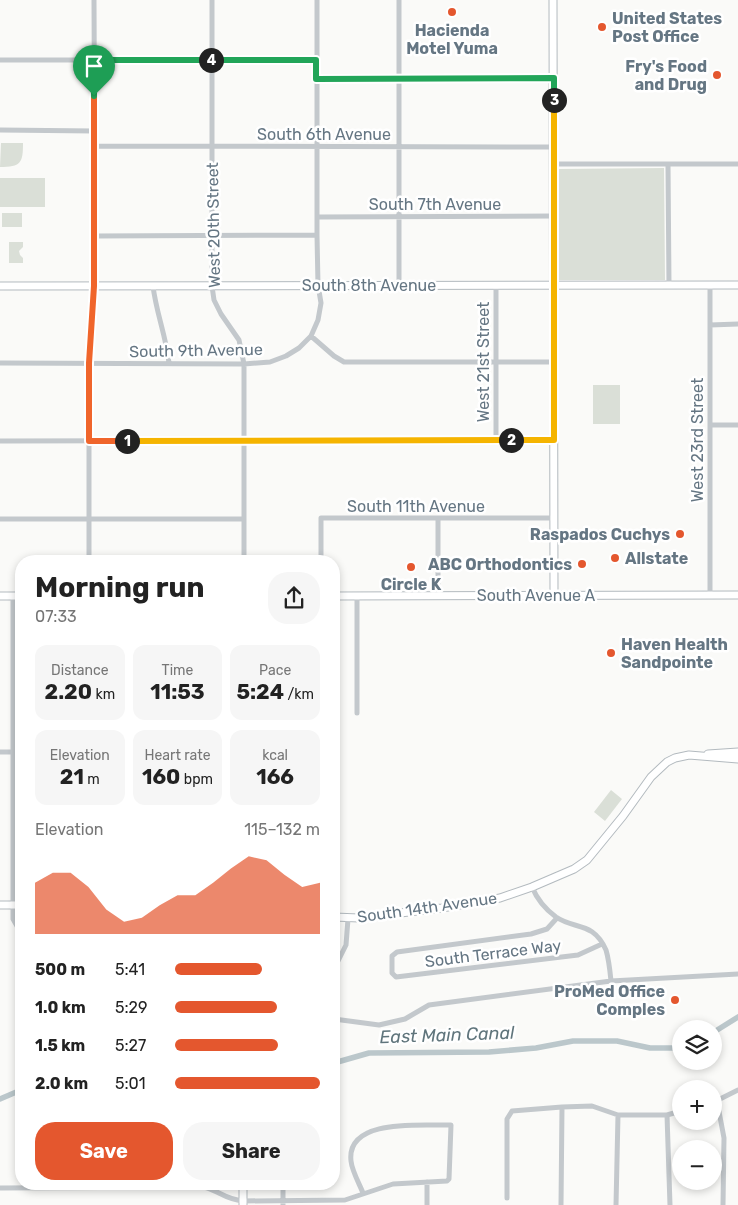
<!DOCTYPE html>
<meta charset="utf-8">
<style>
:root{--surface:#fff;--page:#f6f6f6;--text:#222;--muted:#767676;--accent:#e4572e}
body{margin:0;font-family:Rubik,sans-serif;background:var(--page);color:var(--text);height:100vh;display:flex;flex-direction:column;font-size:19px;white-space:nowrap}
*{box-sizing:border-box;margin:0}
p{font-size:16px;color:var(--muted)}
.icon{flex:none;width:28px;height:28px;fill:none;stroke:currentColor;stroke-width:2;stroke-linecap:round;stroke-linejoin:round}
.map{position:relative;flex:1;overflow:hidden}
.panel{position:absolute;left:15px;top:555px;width:325px;height:635px;display:flex;flex-direction:column;background:var(--surface);border-radius:20px;box-shadow:0 2px 8px #0003}
.panel>*{flex:none}
.controls{position:absolute;left:672px;top:1020px;display:grid;gap:10px}
.controls a{display:grid;place-items:center;width:50px;height:50px;border-radius:50%;background:var(--surface);box-shadow:0 2px 8px #0003;font-size:25px}
.pin{position:absolute;display:grid;place-items:center;width:42px;height:42px;color:#fff;margin:-51px -21px;border-radius:50% 50% 50% 0;rotate:-45deg;box-shadow:0 0 5px #0007}
.pin .icon{rotate:45deg}
.km{position:absolute;width:25px;height:25px;margin:-12px;border-radius:50%;background:#222;color:#fff;font-size:14px;line-height:25px;text-align:center}
.round{display:grid;place-items:center;flex:none;width:52px;height:52px;border-radius:20px;background:var(--page)}
.overview{display:flex;align-items:center;justify-content:space-between;height:85px;padding:0 20px}
h1{font-size:28px;font-weight:700;line-height:38px}
.metrics{display:grid;grid-template-columns:repeat(3,1fr);gap:8px;height:85px;padding:5px 20px}
.metrics div{display:grid;align-content:center;border-radius:12px;background:var(--page);text-align:center}
.metrics b{font-size:21px;font-weight:700}
.metrics small{font-size:14px;font-weight:400}
.metrics p{font-size:14px}
.chart{height:140px;padding:10px 20px}
.chart p{display:flex;justify-content:space-between}
.chart svg{width:100%;height:90px;margin-top:5px;fill:var(--accent);opacity:.7}
.action{display:flex;gap:10px;margin-top:auto;padding:10px 20px}
.action a{flex:1;height:58px;border-radius:20px;background:var(--accent);color:#fff;font-size:20px;font-weight:700;line-height:58px;text-align:center}
.action a+a{background:var(--page);color:var(--text)}
ul{padding:0 20px;list-style:none;font-size:16px}
li{display:grid;grid-template-columns:80px 60px 1fr;align-items:center;height:38px}
li i{height:12px;border-radius:6px;background:var(--accent)}
.map>svg:first-child{display:block}
.green{fill:#dadfd7}
.lines{fill:none;stroke-linecap:round;stroke-linejoin:round}
.canal{stroke:#bbc7cb;stroke-width:5.5}
.secondary-casing{stroke:#b3babf;stroke-width:9}
.street{stroke:#c3c8cc;stroke-width:5}
.secondary{stroke:#fff;stroke-width:7}
.split-1-casing{stroke:#fff;stroke-width:10}
.split-2-casing{stroke:#fff;stroke-width:10}
.split-3-casing{stroke:#fff;stroke-width:10}
.split-4-casing{stroke:#fff;stroke-width:10}
.split-5-casing{stroke:#fff;stroke-width:10}
.split-1{stroke:#f0652b;stroke-width:6}
.split-2{stroke:#f5b400;stroke-width:6}
.split-3{stroke:#f5b400;stroke-width:6}
.split-4{stroke:#22a559;stroke-width:6}
.split-5{stroke:#22a559;stroke-width:6}
.poi-dot{fill:#e4572e;stroke:#fff;stroke-width:2}
.labels{text-anchor:middle;stroke-width:5;stroke-linejoin:round;paint-order:stroke}
.poi-label{font-size:16px;font-weight:bold;fill:#657683;stroke:#fff;text-anchor:end}
.street-label{font-size:16px;fill:#657683;stroke:#fff}
.water-label{font-size:18px;font-style:italic;fill:#60757c;stroke:#fff}
</style>
<div class="map">
<svg width="738" height="1205" viewBox="0 0 738 1205">
<rect width="100%" height="100%" fill="#fafaf8"/>
<path class="green" d="M1 143H23C23 163 21 167 0 167Z
M664 168 665 280H559V169Z
M0 178H45V207H0Z
M2 213H22V227H2Z
M23 242V247L19 251 20 255 23 258V263H9V242Z
M593 385H620V424H593Z
M611 790 622 799 605 821 594 812Z"/>
<g class="lines">
<path class="canal" d="M714 1032 738 1017
M334 1063 369 1053 489 1052 536 1048 573 1041H617L650 1048H681
M0 1099 21 1090"/>
<g class="secondary-casing">
<path id="secondary" d="M553 0 554 595
M0 286 738 285
M0 596H21
M334 596 738 595
M708 754 738 752
M0 905H21
M334 917 359 918 442 908 500 898 532 887 574 869 587 860 623 816 651 777 667 762 675 758 689 755 738 759
M243 1184V1205"/>
</g>
<path class="street" d="M212 0V286L214 300 221 314 239 340 244 364V561
M0 60H316
M316 79 554 78
M0 130 94 131
M94 146 554 147
M554 164H738
M668 164 669 285
M317 217 554 216
M95 236 317 235
M399 285V0
M496 285V440
M710 285V595
M153 286C156 312 166 336 169 363
M710 325 738 324
M311 336 334 356 344 362H554
M0 363 244 364 270 362 286 356 299 348 311 336 318 320 321 303 318 285 317 235V0
M710 425H738
M0 441 554 440
M0 519H244
M89 561V363L94 286 95 236 94 0
M321 561V518H554
M13 596V919L21 933
M438 596V518
M357 713V596
M0 752H21
M532 887C537 899 545 909 556 917 575 930 593 921 606 950 609 960 610 971 611 981
M557 918 547 929 531 934 397 952 392 956V973L396 977 578 955 602 944
M334 969 346 945 348 919
M334 1019 379 1025 405 1019 429 1005 611 981 738 974
M717 1101 724 1138 723 1205
M714 1102 738 1090
M667 1115 670 1205
M0 1188 204 1187C220 1191 224 1199 243 1201L345 1200 393 1184 447 1181 449 1179 451 1125C424 1126 346 1117 351 1161 352 1171 359 1183 363 1193
M507 1198V1119L512 1111 562 1107 592 1106 618 1115H667L681 1111
M283 1205V1184
M427 1205V1182
M561 1205 562 1107
M616 1205 618 1115"/>
<use href="#secondary" class="secondary"/>
</g>
<g class="lines">
<g class="split-1-casing">
<path id="split-1" d="M94 96V286L89 363V441H127"/>
</g>
<g class="split-2-casing">
<path id="split-2" d="M127 441 511 440"/>
</g>
<g class="split-3-casing">
<path id="split-3" d="M511 440H554V100"/>
</g>
<g class="split-4-casing">
<path id="split-4" d="M211 60H316V79L554 78V100"/>
</g>
<g class="split-5-casing">
<path id="split-5" d="M94 96V60H211"/>
</g>
<use href="#split-1" class="split-1"/>
<use href="#split-2" class="split-2"/>
<use href="#split-3" class="split-3"/>
<use href="#split-4" class="split-4"/>
<use href="#split-5" class="split-5"/>
</g>
<g class="poi-dot">
<circle cx="452" cy="12" r="5"/>
<circle cx="602" cy="27" r="5"/>
<circle cx="717" cy="75" r="5"/>
<circle cx="680" cy="534" r="5"/>
<circle cx="615" cy="558" r="5"/>
<circle cx="582" cy="564" r="5"/>
<circle cx="411" cy="567" r="5"/>
<circle cx="611" cy="653" r="5"/>
<circle cx="675" cy="1000" r="5"/>
</g>
<g class="labels">
<g class="poi-label">
<text x="612" y="24" text-anchor="start">United States<tspan x="612" dy="18">Post Office</tspan></text>
<text x="452" y="36" text-anchor="middle">Hacienda<tspan x="452" dy="18">Motel Yuma</tspan></text>
<text x="707" y="72">Fry's Food<tspan x="707" dy="18">and Drug</tspan></text>
<text x="670" y="540">Raspados Cuchys</text>
<text x="625" y="564" text-anchor="start">Allstate</text>
<text x="572" y="570">ABC Orthodontics</text>
<text x="411" y="590" text-anchor="middle">Circle K</text>
<text x="621" y="650" text-anchor="start">Haven Health<tspan x="621" dy="18">Sandpointe</tspan></text>
<text x="665" y="997">ProMed Office<tspan x="665" dy="18">Comples</tspan></text>
</g>
<g class="street-label">
<text x="324" y="140">South 6th Avenue</text>
<text x="435" y="210">South 7th Avenue</text>
<text transform="translate(213 225) rotate(-91)" y="6">West 20th Street</text>
<text x="369" y="291">South 8th Avenue</text>
<text transform="translate(196 350) rotate(-1)" y="6">South 9th Avenue</text>
<text transform="translate(483 362) rotate(-90)" y="6">West 21st Street</text>
<text transform="translate(697 440) rotate(-90)" y="6">West 23rd Street</text>
<text x="416" y="512">South 11th Avenue</text>
<text x="536" y="601">South Avenue A</text>
<text transform="translate(427 907) rotate(-8)" y="6">South 14th Avenue</text>
<text transform="translate(493 953) rotate(-7)" y="6">South Terrace Way</text>
</g>
<g class="water-label">
<text transform="translate(447 1035) rotate(-2)" y="6">East Main Canal</text>
</g>
</g>
</svg>
<div class="controls">
<a><svg class="icon" aria-label="layers" viewBox="0 0 24 24"><path d="M12 4l9 5-9 5-9-5zM3 14l9 5 9-5"/></svg></a>
<a>+</a>
<a>−</a>
</div>
<div class="pin" style="left:94px;top:96px;background:#1e9e55"><svg class="icon" aria-label="arrive" viewBox="0 0 24 24"><path d="M6 21V4h12l-3 4 3 4H6"/></svg></div>
<b class="km" style="left:127px;top:441px">1</b>
<b class="km" style="left:511px;top:440px">2</b>
<b class="km" style="left:554px;top:100px">3</b>
<b class="km" style="left:211px;top:60px">4</b>
<section class="panel">
<div class="overview"><div><h1>Morning run</h1><p>07:33</p></div><a class="round"><svg class="icon" aria-label="share" viewBox="0 0 24 24"><path d="M12 15V3M7 8l5-5 5 5M5 13v7h14v-7"/></svg></a></div>
<div class="metrics">
<div><p>Distance</p><b>2.20<small> km</small></b></div>
<div><p>Time</p><b>11:53</b></div>
<div><p>Pace</p><b>5:24<small> /km</small></b></div>
</div>
<div class="metrics">
<div><p>Elevation</p><b>21<small> m</small></b></div>
<div><p>Heart rate</p><b>160<small> bpm</small></b></div>
<div><p>kcal</p><b>166</b></div>
</div>
<div class="chart"><p><span>Elevation</span>115–132 m</p>
<svg viewBox="0 0 160 44" preserveAspectRatio="none"><path d="M0 44V19L10 14L20 14L30 21L40 32L50 38L60 36L70 30L80 25L90 25L100 19L110 12L120 6L130 8L140 15L150 21L160 19V44z"/></svg>
</div>
<ul>
<li><b>500 m</b>5:41<i style="width:60%"></i></li>
<li><b>1.0 km</b>5:29<i style="width:70%"></i></li>
<li><b>1.5 km</b>5:27<i style="width:71%"></i></li>
<li><b>2.0 km</b>5:01<i style="width:100%"></i></li>
</ul>
<div class="action"><a>Save</a><a>Share</a></div>
</section>
</div>
